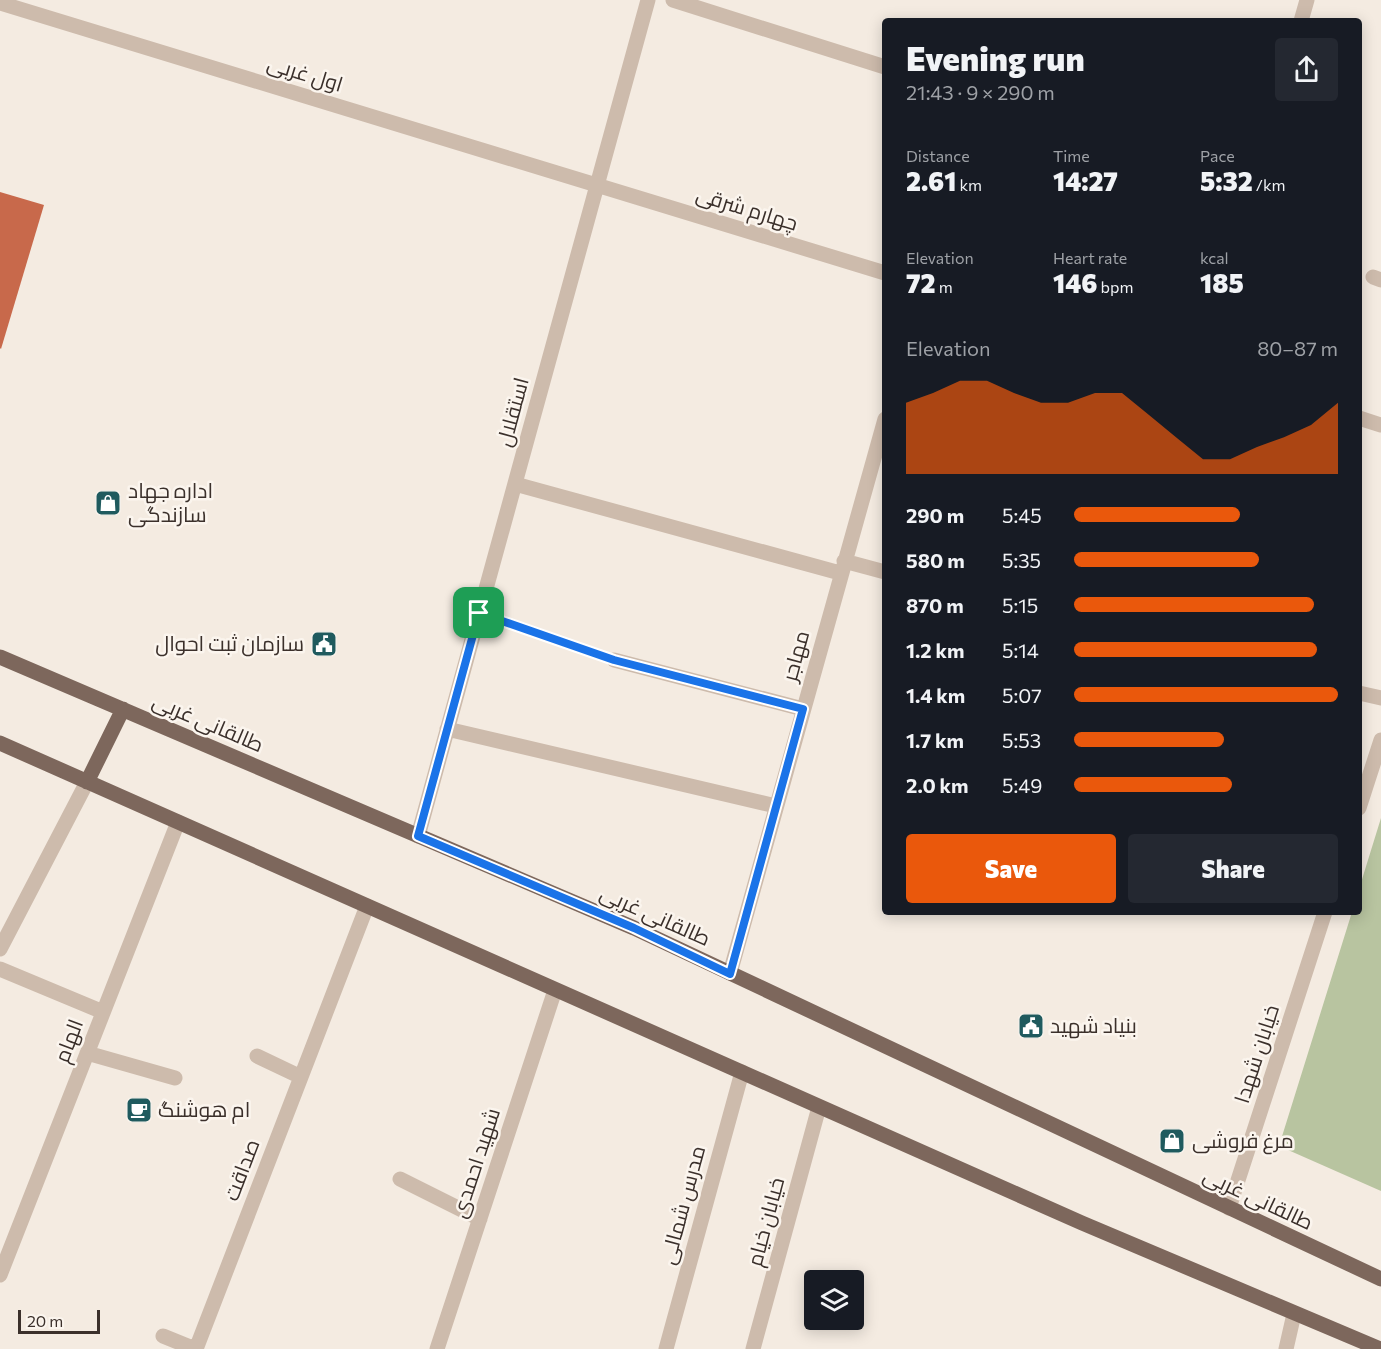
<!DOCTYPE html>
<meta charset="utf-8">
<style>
:root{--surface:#171b24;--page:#242831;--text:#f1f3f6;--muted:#9ea1a6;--accent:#ea580c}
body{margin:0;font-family:Commissioner,Cairo,sans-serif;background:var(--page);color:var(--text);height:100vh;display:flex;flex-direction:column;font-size:22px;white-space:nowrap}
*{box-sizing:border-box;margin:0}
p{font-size:20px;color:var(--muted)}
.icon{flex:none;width:33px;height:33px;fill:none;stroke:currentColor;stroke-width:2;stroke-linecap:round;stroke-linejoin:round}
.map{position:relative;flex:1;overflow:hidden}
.drawer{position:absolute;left:882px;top:18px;width:480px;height:897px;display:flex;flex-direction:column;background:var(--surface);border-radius:6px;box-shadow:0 3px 15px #0003}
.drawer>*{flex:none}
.tools{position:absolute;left:804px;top:1270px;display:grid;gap:12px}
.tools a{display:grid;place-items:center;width:60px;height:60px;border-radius:6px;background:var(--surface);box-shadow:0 3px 15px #0003;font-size:30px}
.scale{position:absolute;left:18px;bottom:15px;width:82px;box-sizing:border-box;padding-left:6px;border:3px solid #3b302b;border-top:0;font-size:16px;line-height:21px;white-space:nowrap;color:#3b302b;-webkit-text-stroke:4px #fbf5ee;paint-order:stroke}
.pin{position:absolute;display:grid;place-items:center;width:51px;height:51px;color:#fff;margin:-26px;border-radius:12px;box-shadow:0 3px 9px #0006}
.round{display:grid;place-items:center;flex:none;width:63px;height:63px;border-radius:6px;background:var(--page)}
.head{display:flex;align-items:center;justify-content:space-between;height:102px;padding:0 24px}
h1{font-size:33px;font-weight:800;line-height:45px}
.stats{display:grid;grid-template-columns:repeat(3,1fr);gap:9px;height:102px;padding:6px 24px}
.stats div{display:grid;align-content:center}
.stats b{font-size:26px;font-weight:800}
.stats small{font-size:16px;font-weight:400}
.stats p{font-size:16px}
.chart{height:168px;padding:12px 24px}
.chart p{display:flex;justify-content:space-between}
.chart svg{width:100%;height:108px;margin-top:6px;fill:var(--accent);opacity:.7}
.action{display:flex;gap:12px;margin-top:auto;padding:12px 24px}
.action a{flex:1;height:69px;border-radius:6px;background:var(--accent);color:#fff;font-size:24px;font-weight:800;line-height:69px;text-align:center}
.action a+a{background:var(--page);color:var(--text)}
ul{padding:0 24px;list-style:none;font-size:20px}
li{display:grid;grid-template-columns:96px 72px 1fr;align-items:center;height:45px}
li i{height:15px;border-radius:8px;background:var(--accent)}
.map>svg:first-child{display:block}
.green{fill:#b8c4a0}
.building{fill:#c8694b}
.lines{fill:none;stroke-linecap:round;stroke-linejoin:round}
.path{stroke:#b9a596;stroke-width:4;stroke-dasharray:3 3;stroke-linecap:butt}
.minor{stroke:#cdbbac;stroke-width:15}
.major{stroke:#7d675c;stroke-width:15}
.route-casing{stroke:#fff;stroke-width:12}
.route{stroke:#1a73e8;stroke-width:8}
.labels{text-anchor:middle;stroke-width:5;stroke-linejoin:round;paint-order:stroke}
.street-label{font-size:21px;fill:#3b302b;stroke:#fbf5ee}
.poi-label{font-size:21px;fill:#3b302b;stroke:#fbf5ee;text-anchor:start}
</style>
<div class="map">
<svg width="1381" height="1349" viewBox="0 0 1381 1349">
<rect width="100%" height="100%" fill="#f4ebe1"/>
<path class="green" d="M1381 818V1191L1279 1146 1352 912H1359V889Z"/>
<path class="building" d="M0 192 44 205 1 349 0 348Z"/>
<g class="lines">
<path class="path" d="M499 620 596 653"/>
<path class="minor" d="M673 0 885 67
M0 3 885 273
M1301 21 1307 0
M1373 277 1381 280
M1359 418 1381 425
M515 484 840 573
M844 561 885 572
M614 660 803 709
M1359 693 1381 698
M447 729 776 806
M1359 808 1381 740
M418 836 648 0
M0 949 87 782
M0 969 103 1012
M730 973 885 419
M87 1053 175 1078
M257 1056 301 1077
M400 1179 480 1219
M1229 1208 1325 912
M0 1275 178 822
M163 1336 195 1349
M196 1349 367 906
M437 1349 555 990
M666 1349 742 1072
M753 1349 819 1107
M1286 1349 1294 1314"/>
<path class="major" d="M0 657 634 928 1381 1279
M0 743 1082 1223 1380 1349
M87 782 123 709"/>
</g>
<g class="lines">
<g class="route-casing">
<path id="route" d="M479 613 614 660 803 709 730 974 634 928 418 836Z"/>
</g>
<use href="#route" class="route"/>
</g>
<defs>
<g id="shop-square" transform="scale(1.35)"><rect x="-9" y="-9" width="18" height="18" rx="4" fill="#1f5a5e" stroke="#fbf5ee"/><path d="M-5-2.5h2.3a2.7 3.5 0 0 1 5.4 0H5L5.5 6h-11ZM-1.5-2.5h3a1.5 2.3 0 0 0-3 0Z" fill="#fff"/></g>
<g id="civic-square" transform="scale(1.35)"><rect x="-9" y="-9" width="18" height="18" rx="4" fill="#1f5a5e" stroke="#fbf5ee"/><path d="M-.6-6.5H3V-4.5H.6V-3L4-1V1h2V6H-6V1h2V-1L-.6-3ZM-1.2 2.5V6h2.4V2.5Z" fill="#fff"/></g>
<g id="cafe-square" transform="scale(1.35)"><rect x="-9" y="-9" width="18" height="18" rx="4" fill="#1f5a5e" stroke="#fbf5ee"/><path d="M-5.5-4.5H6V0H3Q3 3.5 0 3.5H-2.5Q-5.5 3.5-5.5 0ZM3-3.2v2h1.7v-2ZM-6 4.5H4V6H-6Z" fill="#fff"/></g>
</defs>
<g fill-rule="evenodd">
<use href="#shop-square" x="108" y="503"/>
<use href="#civic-square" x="324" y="644"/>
<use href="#civic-square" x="1031" y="1026"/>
<use href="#cafe-square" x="139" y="1110"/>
<use href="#shop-square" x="1172" y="1141"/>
</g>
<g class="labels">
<g class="street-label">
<text transform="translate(305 74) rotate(17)" y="7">اول غربی</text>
<text transform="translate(747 209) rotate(17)" y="7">چهارم شرقی</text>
<text transform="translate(513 412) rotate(-75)" y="7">استقلال</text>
<text transform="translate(796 656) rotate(-75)" y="7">مهاجر</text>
<text transform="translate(208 723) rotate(23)" y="7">طالقانی غربی</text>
<text transform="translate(655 916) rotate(24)" y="7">طالقانی غربی</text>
<text transform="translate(69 1041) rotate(-69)" y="7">الهام</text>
<text transform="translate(1257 1054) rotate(-72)" y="7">خیابان شهدا</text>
<text transform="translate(476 1163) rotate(-72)" y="7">شهید احمدی</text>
<text transform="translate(242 1170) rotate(-69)" y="7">صداقت</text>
<text transform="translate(1258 1199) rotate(25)" y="7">طالقانی غربی</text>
<text transform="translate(683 1205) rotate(-75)" y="7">مدرس شمالی</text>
<text transform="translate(766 1222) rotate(-75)" y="7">خیابان خیام</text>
</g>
<g class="poi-label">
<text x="128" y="498">اداره جهاد<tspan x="128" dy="24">سازندگی</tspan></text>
<text x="304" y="651" text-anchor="end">سازمان ثبت احوال</text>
<text x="1050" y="1033">بنیاد شهید</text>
<text x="158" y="1117">ام هوشنگ</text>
<text x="1192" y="1148">مرغ فروشی</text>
</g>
</g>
</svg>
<div class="tools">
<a><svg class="icon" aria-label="layers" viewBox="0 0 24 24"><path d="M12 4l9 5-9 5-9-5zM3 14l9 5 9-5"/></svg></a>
</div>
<div class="scale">20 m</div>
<div class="pin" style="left:479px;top:613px;background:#1e9e55"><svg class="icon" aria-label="arrive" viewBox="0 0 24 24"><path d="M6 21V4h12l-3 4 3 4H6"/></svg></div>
<section class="drawer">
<div class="head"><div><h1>Evening run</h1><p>21:43 · 9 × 290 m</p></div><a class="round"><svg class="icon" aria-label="share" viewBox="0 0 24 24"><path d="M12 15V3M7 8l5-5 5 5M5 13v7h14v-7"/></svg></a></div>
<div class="stats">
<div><p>Distance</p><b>2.61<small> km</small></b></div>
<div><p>Time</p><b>14:27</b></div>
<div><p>Pace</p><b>5:32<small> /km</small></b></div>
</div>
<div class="stats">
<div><p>Elevation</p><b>72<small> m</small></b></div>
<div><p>Heart rate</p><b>146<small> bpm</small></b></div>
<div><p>kcal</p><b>185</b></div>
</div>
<div class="chart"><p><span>Elevation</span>80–87 m</p>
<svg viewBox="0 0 160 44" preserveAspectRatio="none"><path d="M0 44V15L10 11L20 6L30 6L40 11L50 15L60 15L70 11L80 11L90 20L100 29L110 38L120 38L130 33L140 29L150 24L160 15V44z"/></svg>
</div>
<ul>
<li><b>290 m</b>5:45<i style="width:63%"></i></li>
<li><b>580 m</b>5:35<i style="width:70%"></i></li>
<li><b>870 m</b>5:15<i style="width:91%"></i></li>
<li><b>1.2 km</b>5:14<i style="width:92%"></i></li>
<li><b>1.4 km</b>5:07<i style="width:100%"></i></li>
<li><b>1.7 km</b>5:53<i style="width:57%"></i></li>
<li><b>2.0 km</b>5:49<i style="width:60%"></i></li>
</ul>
<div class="action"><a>Save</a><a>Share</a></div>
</section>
</div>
